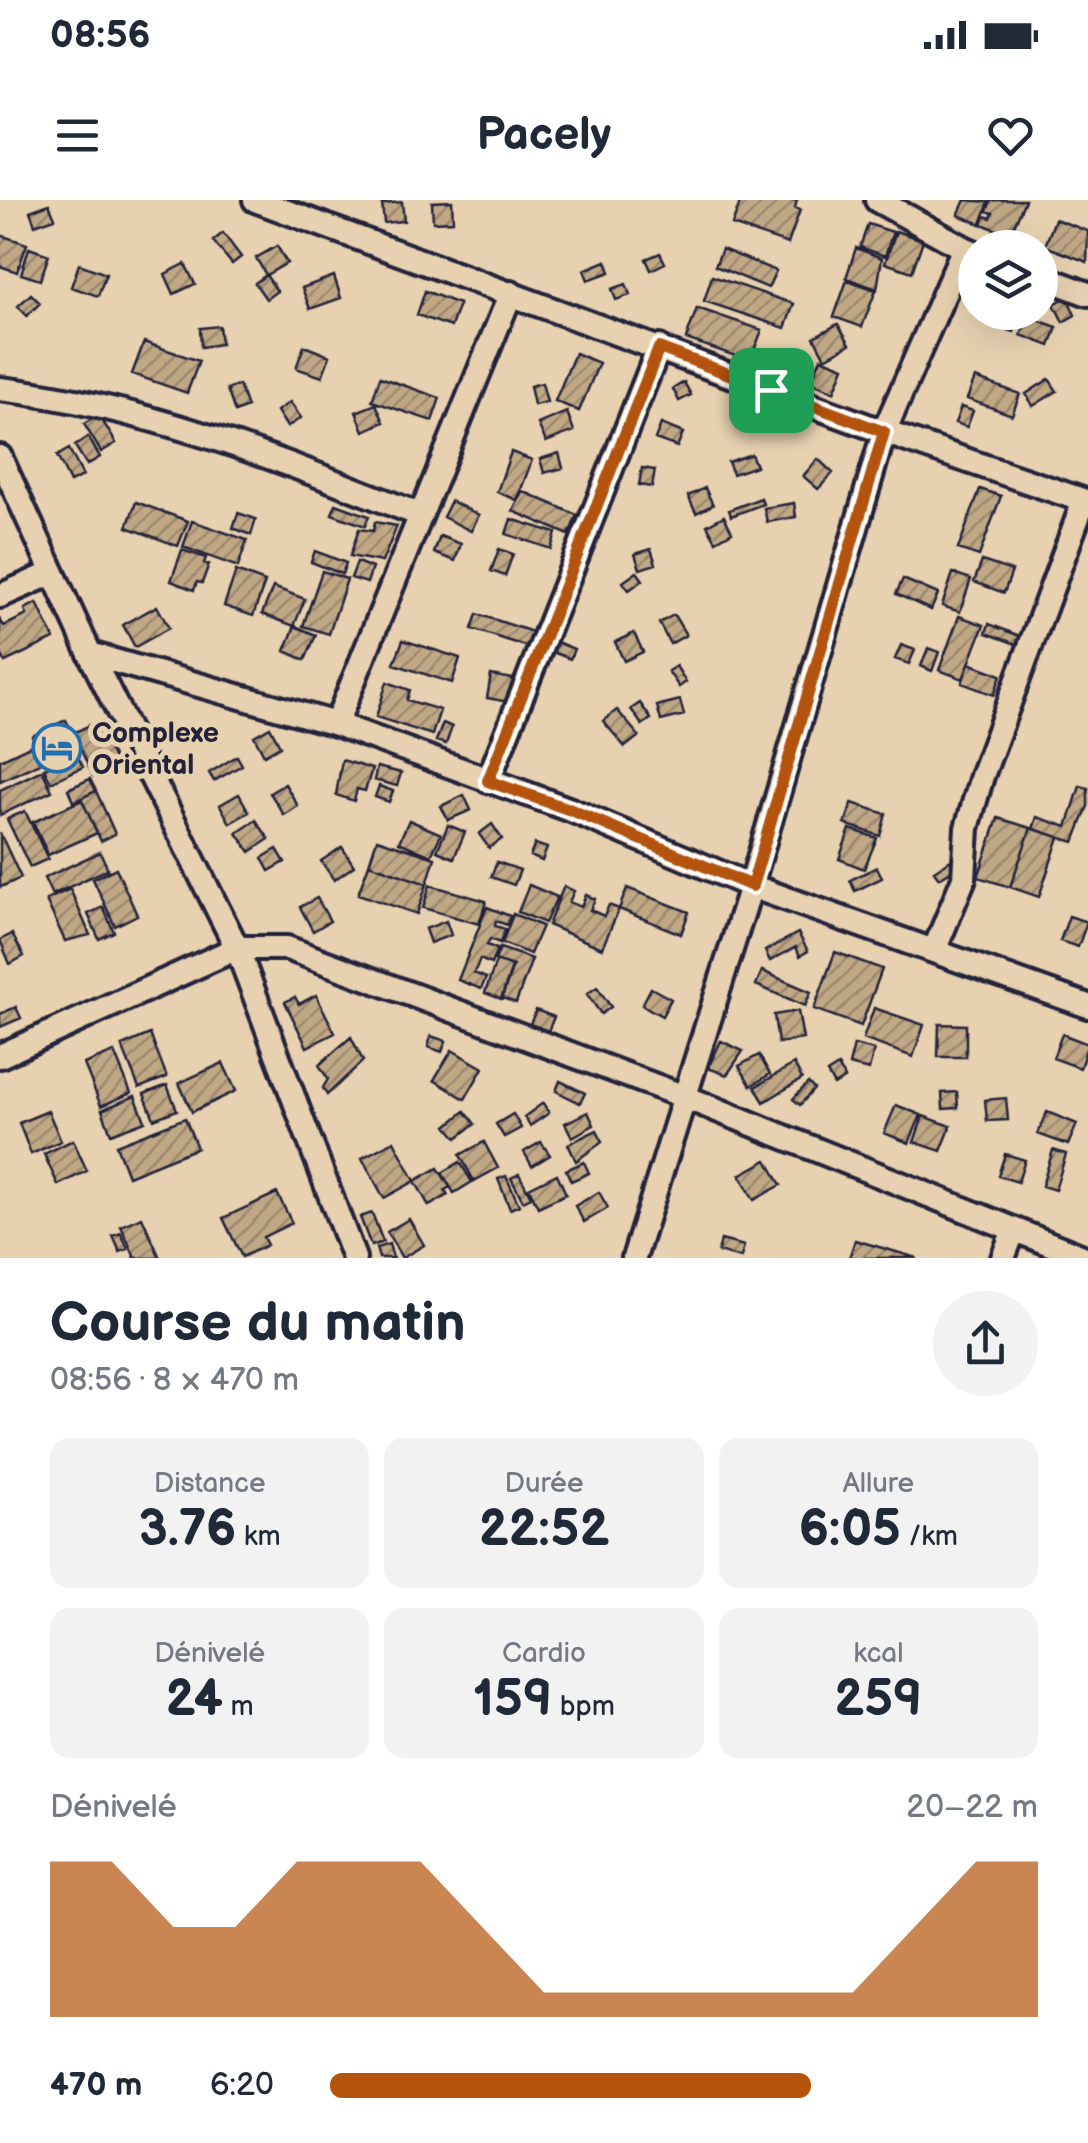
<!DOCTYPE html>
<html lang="fr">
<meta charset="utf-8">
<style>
:root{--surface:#fff;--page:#f2f2f3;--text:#1f2937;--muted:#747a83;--accent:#b45309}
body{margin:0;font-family:"Balsamiq Sans",sans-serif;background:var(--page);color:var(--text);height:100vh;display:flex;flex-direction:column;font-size:38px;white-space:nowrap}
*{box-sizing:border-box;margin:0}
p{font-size:32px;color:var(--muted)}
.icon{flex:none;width:55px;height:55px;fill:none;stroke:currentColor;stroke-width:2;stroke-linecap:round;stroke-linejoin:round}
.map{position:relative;height:1058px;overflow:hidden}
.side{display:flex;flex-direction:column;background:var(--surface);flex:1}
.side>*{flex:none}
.tools{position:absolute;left:958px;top:30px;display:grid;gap:20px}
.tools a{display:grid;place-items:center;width:100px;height:100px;border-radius:50%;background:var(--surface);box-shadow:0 10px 40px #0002;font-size:50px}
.pin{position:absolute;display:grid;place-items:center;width:85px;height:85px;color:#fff;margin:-42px;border-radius:20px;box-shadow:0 5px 15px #0006}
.round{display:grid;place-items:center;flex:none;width:105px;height:105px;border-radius:52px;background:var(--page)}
.summary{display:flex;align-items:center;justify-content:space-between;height:170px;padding:0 50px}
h1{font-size:55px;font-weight:700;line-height:75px}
.metrics{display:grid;grid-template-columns:repeat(3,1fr);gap:15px;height:170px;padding:10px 50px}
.metrics div{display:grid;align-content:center;border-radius:20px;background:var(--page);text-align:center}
.metrics b{font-size:50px;font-weight:700}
.metrics small{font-size:28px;font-weight:400}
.metrics p{font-size:28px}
.chart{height:280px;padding:20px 50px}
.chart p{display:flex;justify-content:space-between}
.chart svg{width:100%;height:180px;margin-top:10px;fill:var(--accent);opacity:.7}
ul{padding:0 50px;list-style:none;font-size:32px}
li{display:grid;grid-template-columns:160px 120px 1fr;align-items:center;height:75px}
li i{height:25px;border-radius:12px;background:var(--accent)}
.status{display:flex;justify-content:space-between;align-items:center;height:70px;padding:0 50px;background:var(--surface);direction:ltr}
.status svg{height:28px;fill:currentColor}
header{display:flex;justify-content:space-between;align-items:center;height:130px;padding:0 50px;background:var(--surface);font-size:45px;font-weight:700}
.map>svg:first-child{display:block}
.building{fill:url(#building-hatch);stroke:#22223b;stroke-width:2.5}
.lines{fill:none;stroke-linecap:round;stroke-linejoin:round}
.minor-casing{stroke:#22223b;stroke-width:30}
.minor{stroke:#e7d1b0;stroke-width:22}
.route-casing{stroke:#fff;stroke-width:20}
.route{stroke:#b45309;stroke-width:12}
.labels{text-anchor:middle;stroke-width:10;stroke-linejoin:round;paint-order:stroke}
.poi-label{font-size:28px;font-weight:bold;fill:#22223b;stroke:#e7d1b0;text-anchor:start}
</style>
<div class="status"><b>08:56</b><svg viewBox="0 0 49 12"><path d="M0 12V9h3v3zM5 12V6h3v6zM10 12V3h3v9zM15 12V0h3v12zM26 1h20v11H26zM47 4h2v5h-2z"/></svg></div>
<header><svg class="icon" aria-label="menu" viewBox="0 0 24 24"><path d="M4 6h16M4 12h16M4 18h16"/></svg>Pacely<svg class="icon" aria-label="heart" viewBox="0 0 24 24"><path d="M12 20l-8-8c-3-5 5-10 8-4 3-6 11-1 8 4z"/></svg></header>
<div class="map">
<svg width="1088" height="1058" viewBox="0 0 1088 1058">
<defs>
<pattern id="building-hatch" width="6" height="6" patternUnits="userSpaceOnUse" patternTransform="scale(2.5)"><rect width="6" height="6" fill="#c1a885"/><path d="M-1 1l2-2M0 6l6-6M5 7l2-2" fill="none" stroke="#9c886e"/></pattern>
</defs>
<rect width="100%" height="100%" fill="#e7d1b0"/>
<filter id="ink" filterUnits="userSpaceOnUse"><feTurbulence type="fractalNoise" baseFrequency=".01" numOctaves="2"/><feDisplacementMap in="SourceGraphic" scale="20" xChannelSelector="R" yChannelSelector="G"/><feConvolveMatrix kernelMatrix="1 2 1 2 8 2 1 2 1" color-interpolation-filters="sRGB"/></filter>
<g filter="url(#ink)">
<path class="building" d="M741 0H797L795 8 800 10 788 44 732 25Z
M965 0 989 2 981 24 958 15Z
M998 0H1025L1008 40 1001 37 1002 32 982 24 985 16 991 18 993 13 987 11 991 1Z
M452 1 453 21 433 22 432 2Z
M402 2 404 21 384 23 382 4Z
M49 4 55 18 35 25 30 11Z
M1055 19 1088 31 1087 62 1045 46Z
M868 24 893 32 885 56 860 47Z
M896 31 923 40 912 72 885 63Z
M223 33 241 57 232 64 213 41Z
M0 35 27 44 17 72 0 66Z
M277 46 287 63 266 75 256 58Z
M29 48 49 55 40 80 21 74Z
M856 48 882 58 877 89 846 78Z
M722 49 776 71 768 88 715 66Z
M660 53 665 63 651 70 646 59Z
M606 61 610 72 588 80 584 70Z
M79 64 106 74 98 96 71 87Z
M185 64 195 84 174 94 165 74Z
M266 75 277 91 266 99 255 83Z
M334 76 341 98 310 109 302 88Z
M712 76 794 104 785 128 704 101Z
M847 80 876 90 862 127 834 117Z
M626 84 630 95 616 100 612 89Z
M425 91 459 104 451 127 417 115Z
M31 94 40 103 27 116 18 106Z
M1067 97 1075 115 1063 122 1054 104Z
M697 108 762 130 750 161 686 139Z
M997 112H1020L1014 132 993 125Z
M1029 117 1057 127 1050 146 1021 135Z
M838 124 850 144 825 158 814 137Z
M219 126 221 144 201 147 200 128Z
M144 142 199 161 187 193 132 174Z
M304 146 330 156 322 177 296 168Z
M575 153 599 163 579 211 555 201Z
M821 158 844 167 834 192 811 182Z
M380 177 440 198 432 221 372 201Z
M975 178 1020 194 1012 215 967 199Z
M1049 179 1057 191 1033 206 1026 194Z
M684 182 691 195 679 201 673 189Z
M542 183 547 202 534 205 530 186Z
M239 185 247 207 235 212 227 189Z
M290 202 301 218 287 227 277 211Z
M376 204 384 222 364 231 356 212Z
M961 207 973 211 967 227 955 223Z
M567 212 574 231 546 242 538 224Z
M99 215 116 243 101 252 84 224Z
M661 224 683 233 677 247 655 239Z
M88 237 100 257 87 265 75 246Z
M69 249 83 276 70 282 57 256Z
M511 252 532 260 517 300 497 292Z
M559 253 563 268 544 273 540 259Z
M751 254 756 266 733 274 728 262Z
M818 259 833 273 818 289 803 276Z
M642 268 655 270 652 287 639 285Z
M705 288 713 305 696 313 688 296Z
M980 289 1001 296 979 356 958 349Z
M522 291 577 315 569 335 513 311Z
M761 298 763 304 731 316 729 310Z
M451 301 479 315 471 331 443 317Z
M136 302 188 321 178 346 127 327Z
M794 303 796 317 767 322 764 308Z
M336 304 369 316 365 326 332 314Z
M238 313 256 319 251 335 233 328Z
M724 316 732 332 716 341 707 325Z
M511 319 556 333 551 349 506 334Z
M192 321 247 340 238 367 183 347Z
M375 322 397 326 382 362 350 356 359 329 373 331Z
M440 336 461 344 455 361 434 353Z
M499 349 513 354 505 376 491 371Z
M651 349 656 364 640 369 635 354Z
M182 350 206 358 204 363 209 364 202 383 197 382 194 390 171 381Z
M315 351 346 363 342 374 311 362Z
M982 361 1012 371 1004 393 974 382Z
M357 362 372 368 367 383 351 378Z
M236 371 265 382 253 416 224 406Z
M322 371 347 379 329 434 303 426Z
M637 372 643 380 629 390 623 382Z
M953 373 971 379 960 412 942 406Z
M903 379 938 394 931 410 896 394Z
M273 387 305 399 294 426 262 414Z
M37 403 54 439 5 462 0 451V420L4 426 27 415 25 409Z
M157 406 169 428 135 447 123 425Z
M477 414 533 432 528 447 472 429Z
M674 415 686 435 670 444 659 423Z
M959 416 984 425 963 479 939 470Z
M989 424 1020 436 1016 444 986 433Z
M295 426 316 435 305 460 285 451Z
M634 433 643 452 624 461 615 442Z
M403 440 460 458 452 483 394 464Z
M554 441 574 449 570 459 550 451Z
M901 445 915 450 909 464 895 459Z
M928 448 939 452 932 471 921 466Z
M969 463 1001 475 994 495 962 483Z
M676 466 686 482 679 487 668 471Z
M491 475 513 479 509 502 487 498Z
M387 482 410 490 407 500 440 510 432 535 376 517Z
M680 500 684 515 661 521 657 506Z
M640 503 651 519 642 525 631 509Z
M617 510 639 536 625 547 603 521Z
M66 520 79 546 45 562 32 536Z
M96 522 117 565 93 576 73 533Z
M443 523 452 527 446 544 436 541Z
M270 527 280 546 264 555 254 536Z
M32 545 40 563 0 581V560Z
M76 553 83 567 51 582 44 568Z
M237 556 242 565 214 581 209 573Z
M342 560 372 569 365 591 357 589 354 601 336 595Z
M377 567 401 573 397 586 374 580Z
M42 570 52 591 0 615V590Z
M90 579 96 591 73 602 68 589Z
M285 584 298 606 284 615 270 593Z
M379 586 393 591 389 602 375 597Z
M1080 586 1088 588V606L1074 642 1033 629 1037 617 1067 627Z
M96 591 115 634 101 641 81 598Z
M239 594 249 612 230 623 220 605Z
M464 595 471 610 448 620 441 606Z
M82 600 97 633 48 655 33 622Z
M852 603 886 614 880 636 845 624Z
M25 611 48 659 30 667 7 619Z
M998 618 1031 628 1010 687 978 677Z
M256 620 269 639 250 652 237 633Z
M409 620 441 634 431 656 399 642Z
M492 624 502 639 489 648 479 634Z
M448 625 465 632 454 658 437 651Z
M1031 628 1059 637 1039 697 1010 687Z
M850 629 877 638 864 669 839 659Z
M0 633 21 678 1 687 0 684Z
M377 639 435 658 427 684 369 664Z
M535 644 547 648 542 661 530 656Z
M342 647 354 666 334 680 321 661Z
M277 649 285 662 269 671 262 658Z
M100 652 108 669 52 695 44 678Z
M951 660 956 668 939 678 934 671Z
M497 662 520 670 514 685 491 677Z
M369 664 427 684 417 714 358 694Z
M877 667 882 678 855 691 850 680Z
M116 668 137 715 115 726 93 679Z
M430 685 486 701 479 724 423 708Z
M529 685 557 697 545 723 518 712Z
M564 686 574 691 569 702 581 707 586 695 595 699 590 710 604 716 609 705 619 709 602 748 548 725Z
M627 688 689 712 681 734 619 709Z
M70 689 90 735 65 741 46 700Z
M317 698 330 721 313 731 300 707Z
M103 707 114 732 99 739 88 714Z
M487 707 510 716 507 725 496 721 495 726 505 729 500 743 490 739 487 745 497 749 491 764 480 759 474 773 486 778 481 789 458 780Z
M513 714 542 726 530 754 502 743Z
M1069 716 1087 722 1078 747 1060 741Z
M446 721 451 735 430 743 425 729Z
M798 733 808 751 800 756 796 747 770 761 765 751Z
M12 734 24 756 10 764 0 740Z
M500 748 532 759 516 803 502 798 513 766 495 760Z
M835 752 882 769 861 826 814 809Z
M496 761 512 767 501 799 485 793Z
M762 771 811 792 805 806 756 785Z
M597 787 611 807 601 814 587 794Z
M651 788 671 799 662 816 642 805Z
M316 795 335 833 307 847 285 802 295 797 299 804Z
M16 807 21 818 0 827V814Z
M874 808 924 825 913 857 863 839Z
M536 810 554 817 548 831 530 824Z
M798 811 803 839 778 843 774 815Z
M939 824 966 825V857H938Z
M150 834 167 877 139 888 122 846Z
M1062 834 1088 844 1080 868 1053 858Z
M431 836 446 841 442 852 428 847Z
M351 837 363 861 327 895 323 888 328 879 319 865Z
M721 841 743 851 727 875 708 868Z
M854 845 874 850 869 870 849 865Z
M452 850 483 868 465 899 434 880Z
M114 852 131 893 101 906 84 864Z
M759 855 770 874 751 886 739 866Z
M223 863 236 891 192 912 179 883Z
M794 864 802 879 764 902 755 887Z
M838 866 845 878 834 885 827 873Z
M560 881 585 893 580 903 556 891Z
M808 883 814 889 800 905 793 899Z
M167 885 177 910 154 919 144 894Z
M957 892 958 908 943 909 942 893Z
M135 896 145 921 111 934 102 910Z
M1006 898 1008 920 987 921 985 900Z
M543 903 549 913 530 926 524 917Z
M896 905 921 915 909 943 884 933Z
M48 911 61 941 31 954 19 923Z
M465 911 475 924 457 938 447 926Z
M588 912 594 925 572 937 565 923Z
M1047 912 1077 924 1068 945 1038 934Z
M513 914 521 928 504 937 496 924Z
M923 916 951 926 941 951 914 942Z
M185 918 197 948 128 976 116 945Z
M597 930 602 942 576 961 568 944Z
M73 940 87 971 58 985 44 954Z
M394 941 415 981 384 998 362 958Z
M484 942 498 968 474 981 460 955Z
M541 942 550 955 532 966 524 952Z
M1053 950 1066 954 1055 990 1042 986Z
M1005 954 1025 960 1018 982 998 976Z
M767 960 781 985 754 1000 740 975Z
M460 962 472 982 454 993 442 973Z
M584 962 589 973 571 981 566 970Z
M438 968 450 987 445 990 448 995 429 1006 415 981Z
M519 974 531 997 523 1001 511 978Z
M557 974 566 994 538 1007 529 988Z
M506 976 519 1005 510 1009 498 979Z
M599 992 608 1008 584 1022 575 1006Z
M277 993 292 1023 263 1037 267 1045 242 1057 223 1018Z
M372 1013 383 1042 371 1046 360 1017Z
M142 1017 160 1058H135L121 1026Z
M409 1019 424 1045 402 1058 387 1032Z
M121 1033 128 1049 120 1052 113 1036Z
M721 1040 744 1046 741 1058 718 1052Z
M855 1040 917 1058H849Z
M389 1044 393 1058H379L376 1048Z"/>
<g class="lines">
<g class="minor-casing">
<path id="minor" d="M255 0 884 232 1088 302
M877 0 964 48
M1040 76 1088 94
M0 189C147 206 283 261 420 315
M0 257 90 454 237 748 354 1058
M0 396 52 373
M90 454 336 524 571 610 751 686 1088 806
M336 524 511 93
M488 581 659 147
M934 751 964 678 967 628 982 576 1084 301
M0 856 237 748H287L685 897 1085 1058
M634 1058 751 686 884 232 964 48 975 53
M1003 1058 1013 1032"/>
</g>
<use href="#minor" class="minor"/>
</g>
</g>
<g class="lines" filter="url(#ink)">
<g class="route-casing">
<path id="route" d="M659 148 884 232 752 686 571 610 488 581Z"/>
</g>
<use href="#route" class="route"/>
</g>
<defs>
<g id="hotel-ring" transform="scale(2.5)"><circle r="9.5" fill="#e7d1b0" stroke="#1f6fb2" stroke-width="1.5"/><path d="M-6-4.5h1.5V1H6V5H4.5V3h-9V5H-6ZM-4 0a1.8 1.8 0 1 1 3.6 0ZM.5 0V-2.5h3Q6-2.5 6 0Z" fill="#1f6fb2"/></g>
</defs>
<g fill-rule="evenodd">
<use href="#hotel-ring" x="57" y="548"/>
</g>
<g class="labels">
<g class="poi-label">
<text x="92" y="542">Complexe<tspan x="92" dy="32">Oriental</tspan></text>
</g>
</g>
</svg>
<div class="tools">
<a><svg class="icon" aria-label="layers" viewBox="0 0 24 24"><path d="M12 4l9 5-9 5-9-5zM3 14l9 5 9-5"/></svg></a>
</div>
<div class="pin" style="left:771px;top:190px;background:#1e9e55"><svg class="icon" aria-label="arrive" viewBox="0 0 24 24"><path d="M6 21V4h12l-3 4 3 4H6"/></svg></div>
</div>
<section class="side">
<div class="summary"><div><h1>Course du matin</h1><p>08:56 · 8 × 470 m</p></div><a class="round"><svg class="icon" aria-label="share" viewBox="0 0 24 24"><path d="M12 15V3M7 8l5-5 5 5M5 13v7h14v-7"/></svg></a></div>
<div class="metrics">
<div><p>Distance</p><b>3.76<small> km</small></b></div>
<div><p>Durée</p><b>22:52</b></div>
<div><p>Allure</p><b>6:05<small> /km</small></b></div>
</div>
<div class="metrics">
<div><p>Dénivelé</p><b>24<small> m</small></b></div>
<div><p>Cardio</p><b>159<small> bpm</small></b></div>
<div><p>kcal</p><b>259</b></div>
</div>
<div class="chart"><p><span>Dénivelé</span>20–22 m</p>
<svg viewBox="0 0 160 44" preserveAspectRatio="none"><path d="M0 44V6L10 6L20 22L30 22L40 6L50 6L60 6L70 22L80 38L90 38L100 38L110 38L120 38L130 38L140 22L150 6L160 6V44z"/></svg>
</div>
<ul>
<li><b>470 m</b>6:20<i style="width:68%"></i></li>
</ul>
</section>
